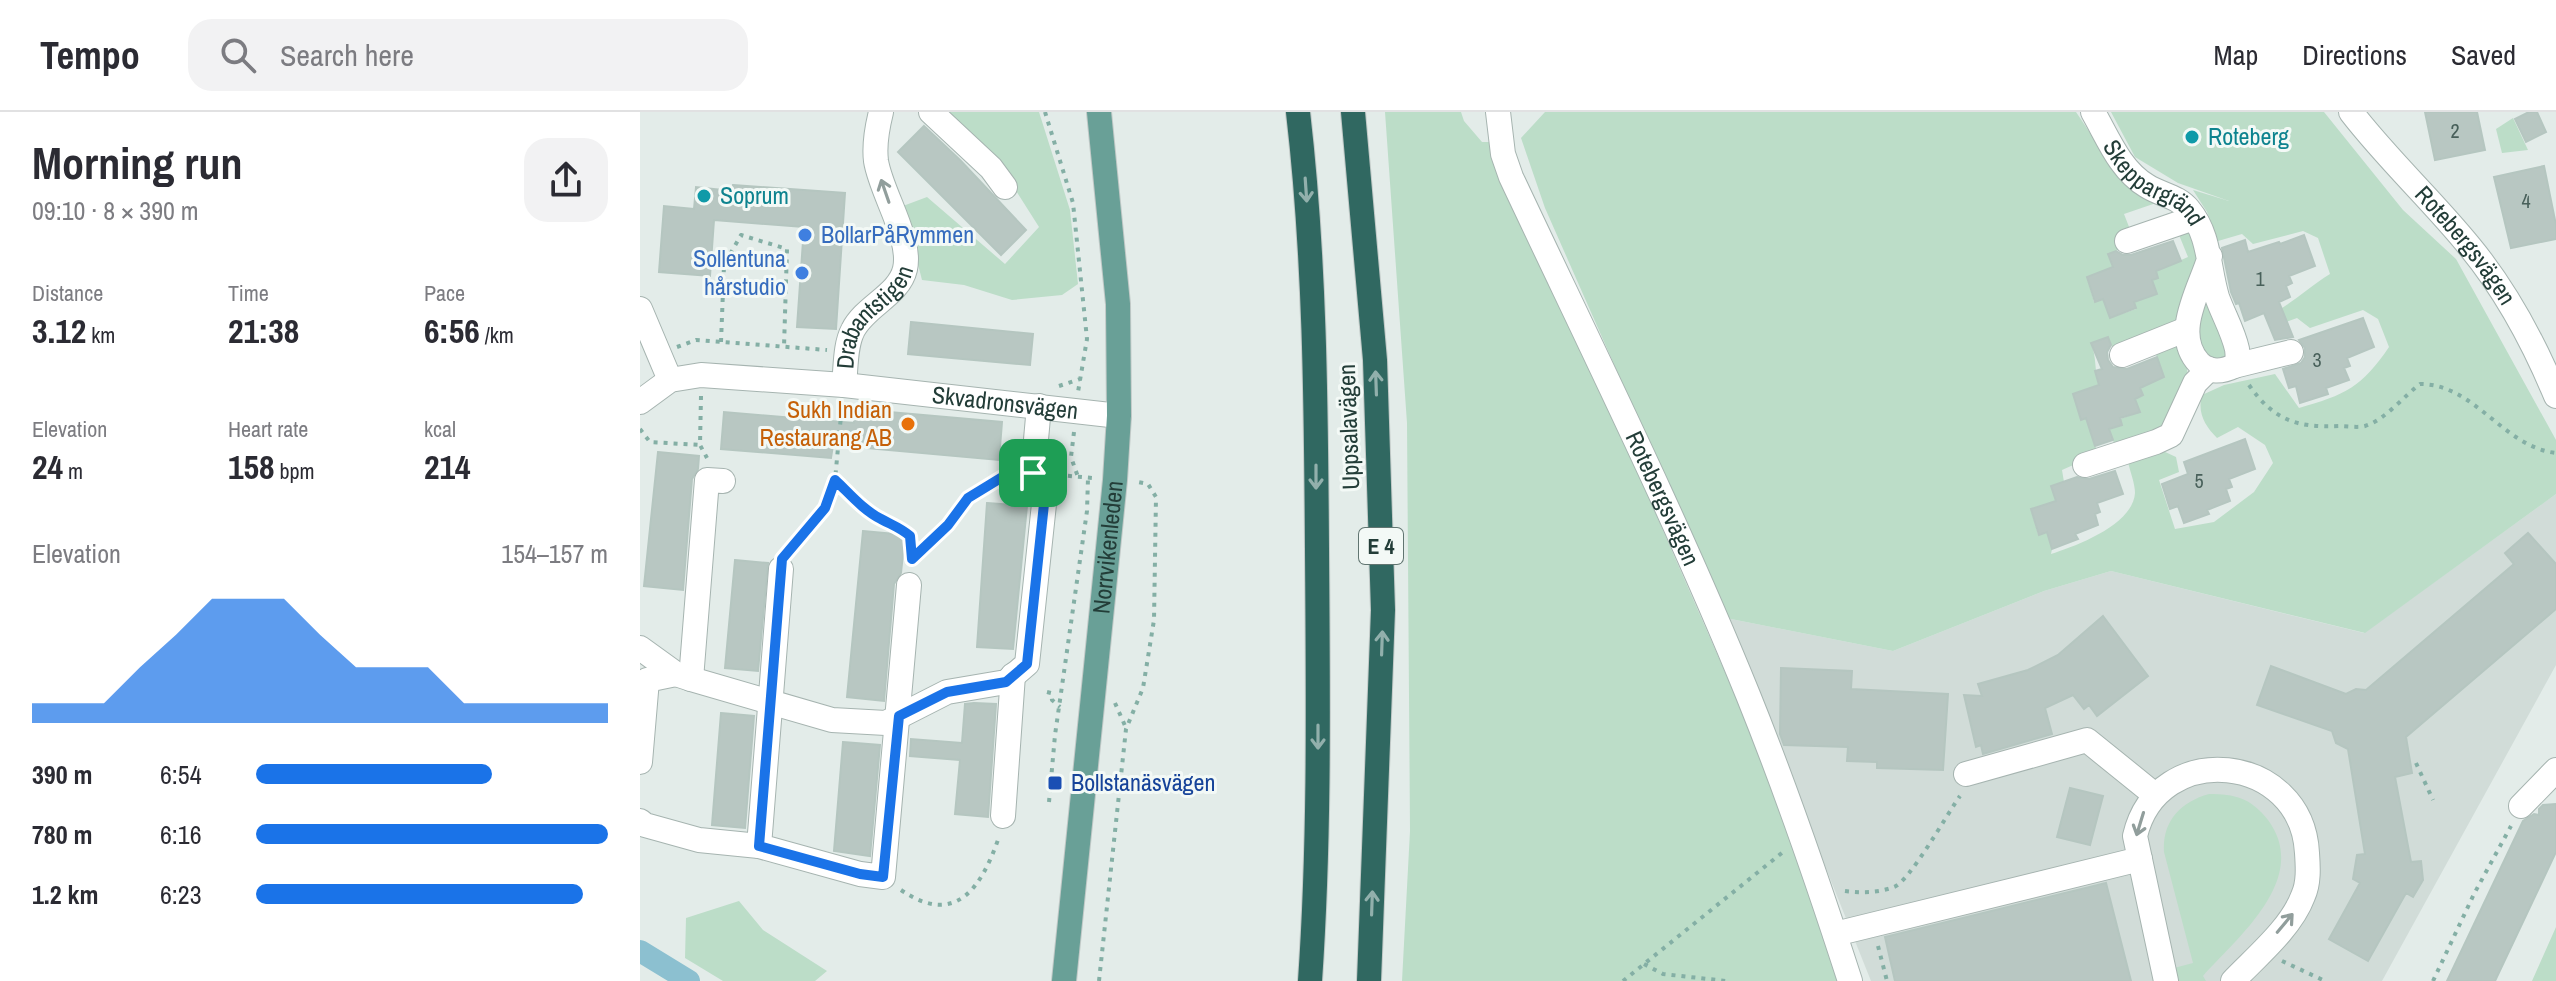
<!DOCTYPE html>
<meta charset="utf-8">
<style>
:root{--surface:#fff;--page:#f2f2f3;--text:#2b2b33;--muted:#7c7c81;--line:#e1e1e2;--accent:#1a73e8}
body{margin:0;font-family:"Archivo Narrow",sans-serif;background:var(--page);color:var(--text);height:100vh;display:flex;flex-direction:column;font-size:30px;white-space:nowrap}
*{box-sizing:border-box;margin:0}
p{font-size:26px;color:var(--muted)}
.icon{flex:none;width:44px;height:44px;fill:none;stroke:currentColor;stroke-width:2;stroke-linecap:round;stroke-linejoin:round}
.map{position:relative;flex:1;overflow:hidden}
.drawer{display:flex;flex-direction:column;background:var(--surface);width:640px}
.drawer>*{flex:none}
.pin{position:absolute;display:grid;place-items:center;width:68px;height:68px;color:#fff;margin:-34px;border-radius:16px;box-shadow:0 4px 12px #0006}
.round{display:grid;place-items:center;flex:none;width:84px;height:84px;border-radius:24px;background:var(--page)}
.head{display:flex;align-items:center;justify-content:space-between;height:136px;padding:0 32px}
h1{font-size:44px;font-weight:700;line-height:60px}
.stats{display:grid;grid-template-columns:repeat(3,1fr);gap:12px;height:136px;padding:8px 32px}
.stats div{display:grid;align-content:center}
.stats b{font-size:34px;font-weight:700}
.stats small{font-size:22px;font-weight:400}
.stats p{font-size:22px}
.chart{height:224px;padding:16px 32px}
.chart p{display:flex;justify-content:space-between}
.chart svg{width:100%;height:144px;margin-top:8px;fill:var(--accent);opacity:.7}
ul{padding:0 32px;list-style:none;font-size:26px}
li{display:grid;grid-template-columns:128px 96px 1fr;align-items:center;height:60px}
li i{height:20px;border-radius:10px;background:var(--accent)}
header{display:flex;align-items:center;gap:48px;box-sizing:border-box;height:112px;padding:0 40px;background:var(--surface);border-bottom:2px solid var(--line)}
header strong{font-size:38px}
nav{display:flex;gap:44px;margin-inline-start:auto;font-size:28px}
.search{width:560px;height:72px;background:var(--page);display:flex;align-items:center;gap:20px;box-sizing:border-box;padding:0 28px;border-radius:24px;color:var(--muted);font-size:30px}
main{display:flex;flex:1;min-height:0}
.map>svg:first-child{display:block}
.built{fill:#d1dcd8}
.green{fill:#bcddc8}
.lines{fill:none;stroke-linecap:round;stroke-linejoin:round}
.canal{stroke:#8cc0d0;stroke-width:22}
.building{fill:#b8c7c2;stroke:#b5c6c0;stroke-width:2}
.minor-casing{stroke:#a6b4b0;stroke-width:26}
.major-casing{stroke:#c1c9c7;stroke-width:26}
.highway-casing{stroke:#c1c9c7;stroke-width:26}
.path{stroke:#84afa5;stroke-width:4;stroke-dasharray:4 6;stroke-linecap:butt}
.minor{stroke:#fff;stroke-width:24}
.major{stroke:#69a097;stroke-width:24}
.highway{stroke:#306861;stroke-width:24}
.oneway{stroke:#92b0ac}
.oneway2{stroke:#919e9c}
.route-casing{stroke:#fff;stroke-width:16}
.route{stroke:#1a73e8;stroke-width:10}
.culture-dot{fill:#0f9aa8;stroke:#f3f9f6;stroke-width:3}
.shop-dot{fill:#3f7fe0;stroke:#f3f9f6;stroke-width:3}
.food-dot{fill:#e8710a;stroke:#f3f9f6;stroke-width:3}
.transit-dot{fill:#1a4fb4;stroke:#f3f9f6;stroke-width:3}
.labels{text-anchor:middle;stroke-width:6;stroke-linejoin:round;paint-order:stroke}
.number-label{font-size:20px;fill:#48605a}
.shield{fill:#f3f9f6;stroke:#617571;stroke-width:2}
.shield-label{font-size:22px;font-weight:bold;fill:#233d38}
.culture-label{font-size:24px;fill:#0d838f;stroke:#f3f9f6;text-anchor:start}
.street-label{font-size:24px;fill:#233d38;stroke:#f3f9f6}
.shop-label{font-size:24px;fill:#366cbe;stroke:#f3f9f6;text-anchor:start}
.food-label{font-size:24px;fill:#c56008;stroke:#f3f9f6;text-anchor:end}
.transit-label{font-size:24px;fill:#164399;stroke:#f3f9f6;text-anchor:start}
</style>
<header>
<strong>Tempo</strong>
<div class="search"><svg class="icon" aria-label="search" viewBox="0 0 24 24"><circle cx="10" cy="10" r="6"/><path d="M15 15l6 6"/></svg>Search here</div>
<nav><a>Map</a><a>Directions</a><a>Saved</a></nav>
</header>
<main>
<section class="drawer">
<div class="head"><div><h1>Morning run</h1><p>09:10 · 8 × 390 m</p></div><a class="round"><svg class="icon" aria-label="share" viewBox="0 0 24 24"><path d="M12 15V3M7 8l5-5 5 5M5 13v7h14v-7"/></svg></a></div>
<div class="stats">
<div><p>Distance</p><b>3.12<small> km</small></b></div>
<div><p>Time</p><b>21:38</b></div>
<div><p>Pace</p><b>6:56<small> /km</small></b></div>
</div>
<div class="stats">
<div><p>Elevation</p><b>24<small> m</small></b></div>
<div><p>Heart rate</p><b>158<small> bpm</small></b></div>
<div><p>kcal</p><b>214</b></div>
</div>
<div class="chart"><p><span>Elevation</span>154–157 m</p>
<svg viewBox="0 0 160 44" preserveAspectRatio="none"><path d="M0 44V38L10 38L20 38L30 27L40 17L50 6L60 6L70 6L80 17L90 27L100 27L110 27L120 38L130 38L140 38L150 38L160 38V44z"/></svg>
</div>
<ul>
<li><b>390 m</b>6:54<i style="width:67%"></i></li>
<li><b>780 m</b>6:16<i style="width:100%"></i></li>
<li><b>1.2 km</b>6:23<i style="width:93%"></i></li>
</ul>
</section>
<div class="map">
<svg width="1916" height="869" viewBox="0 0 1916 869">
<rect width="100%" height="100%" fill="#e3ece9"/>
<path class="built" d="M1916 382V553L1742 869H1231L1086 506 1253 539 1404 479 1471 459 1724 521Z"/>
<path class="green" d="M308 0H399L430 98 438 172 422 183 372 188 324 173 282 168 263 94 287 85 365 152 399 115 359 52Z
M745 0H821L824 9 842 30H853L1120 640 1202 869H762L770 719 767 311Z
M905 0H1436L1485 73 1519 90 1484 102 1491 120 1474 127 1478 138 1468 142 1473 155 1447 165 1454 190 1463 187 1470 206 1496 197 1494 190 1517 182 1512 168 1518 165 1516 159 1548 145 1537 118 1548 115 1561 143 1539 212 1474 240 1468 225 1451 231C1457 246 1454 258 1459 273L1433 282 1441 307 1450 305 1455 322 1481 313 1480 307 1500 300 1495 287 1503 283 1500 276 1524 265 1514 237 1538 231C1558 270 1543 280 1524 317L1476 336 1471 323 1454 330 1458 342 1422 358 1424 370 1411 375 1416 389 1391 398 1398 422 1407 420 1412 437 1411 442C1436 434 1493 413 1495 381 1495 372 1490 359 1488 350L1523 339 1536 345 1539 360 1519 368 1535 417 1574 410 1614 380 1633 351 1625 333 1598 315 1577 326C1565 314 1557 301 1562 283L1584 273 1635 262 1659 296C1705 283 1722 275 1749 235L1738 207 1723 198 1670 216 1657 206 1630 216 1626 205C1651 193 1667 176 1690 162L1678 126 1663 119 1613 132 1602 122 1578 129 1567 100 1553 78 1589 89 1538 71 1495 45 1471 0H1684L1763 98 1816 147 1916 328V382L1725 521 1471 459 1404 479 1253 539 1086 506 905 96 881 26Z
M1873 6 1888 38 1862 41 1856 17Z
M1569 190 1588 245 1576 253 1558 231 1562 191Z
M1569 682C1595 682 1611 686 1628 708 1671 766 1598 825 1563 864L1566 869H1539L1534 856 1553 851 1524 740C1522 710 1540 690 1569 682Z
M99 789 123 818 187 859 175 869H83L45 846 46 806Z
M1916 815V869H1892Z"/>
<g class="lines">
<path class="canal" d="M0 839 49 869"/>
</g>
<path class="building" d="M1785 0H1837L1845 38 1795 48Z
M1889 0H1897L1906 20 1886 30 1875 7Z
M284 14 320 48 386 118 361 143 258 40Z
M1904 54 1916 113V127L1871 136 1854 65Z
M93 73 205 81 196 217 157 215 164 115 74 108 70 164 19 160 24 94 54 97 56 75 92 79Z
M1664 123 1675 154 1649 164 1652 171 1646 174 1650 185 1639 190 1653 225 1635 228 1624 201 1605 209 1599 191 1596 192 1591 180 1582 136 1605 128 1608 140 1639 130 1640 132Z
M1533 129 1541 149 1516 159 1518 166 1512 168 1517 182 1494 190 1496 196 1470 206 1463 187 1455 190 1447 165 1473 155 1468 142 1476 139 1483 143H1491Z
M1723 206 1734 235 1707 246 1710 254 1704 256 1709 268 1686 276 1688 282 1660 291 1656 274 1649 276 1643 257 1661 251 1665 245V236L1659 228Z
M271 210 393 222 390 253 268 242Z
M1468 225 1471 233 1467 240 1468 248 1473 255 1487 257 1517 245 1524 265 1500 276 1503 283 1495 287 1500 300 1480 306 1482 313 1469 317 1473 328 1455 334 1446 306 1441 308 1433 282 1459 273 1455 259 1462 257 1451 231Z
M215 297 362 310 359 348 193 333 191 346 81 337 84 300 214 311Z
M1605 327 1615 357 1589 367 1592 375 1586 377 1590 389 1567 398 1569 402 1544 411 1538 394 1530 397 1522 372 1548 362 1544 350Z
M18 340 59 344 58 357 52 367 43 478 4 474Z
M1475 359 1483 382 1457 391 1460 400 1455 402 1458 413 1435 422 1438 427 1412 437 1407 420 1399 423 1391 397 1416 389 1411 374 1437 365 1449 367Z
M347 391 387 394 373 537 337 535Z
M223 419 265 423 261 461 254 472 244 589 207 585Z
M1888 421 1916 452V497L1766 625 1772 661 1755 665 1771 750 1781 749 1783 768 1773 785 1766 781 1728 849 1689 827 1720 771 1713 767 1717 743 1725 742 1708 637 1696 631 1692 619 1617 593 1631 554 1706 582 1716 577 1726 578 1874 452 1865 441Z
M95 448 128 451 118 559 85 556Z
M1463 504 1508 564 1457 604 1449 593 1444 597 1433 583 1405 596 1412 622 1343 642 1341 633 1336 635 1324 583 1342 584 1338 572 1388 558 1418 543Z
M1141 556 1212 559 1211 577 1308 582 1303 658 1237 656V650L1207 649 1208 635 1144 633 1140 622Z
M334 591 356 592 348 705 315 702 320 648 270 644 271 627 322 631 325 592Z
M81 601 114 604 105 716 72 713Z
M203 630 240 633 230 744 194 739Z
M1430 676 1463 684 1450 733 1417 725Z
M1916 692V740L1855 869H1807L1883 709 1894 702 1899 703V697L1903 693Z
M1466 771 1491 869H1255L1245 825Z"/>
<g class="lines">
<g class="minor-casing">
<g id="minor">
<path d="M291 0 351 56 365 75"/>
<path id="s1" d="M858 0 863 42 871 65C952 237 1037 408 1108 583 1146 677 1179 773 1210 869"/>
<path id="s2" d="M1453 0C1468 26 1480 58 1507 74 1521 83 1538 84 1549 98 1570 123 1568 155 1577 185 1583 202 1593 219 1597 237 1598 244 1598 248 1594 254 1582 260 1569 261 1559 251 1531 221 1561 176 1570 144"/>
<path id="s3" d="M1711 0C1748 48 1792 88 1830 135 1867 180 1894 231 1916 284"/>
<path d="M1487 129 1554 106"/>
<path d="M0 197 30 268"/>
<path d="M1482 243 1547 217"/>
<path d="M1594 254 1651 240"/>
<path id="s4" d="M204 273C206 255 205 233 213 218 225 194 259 183 265 157 272 126 241 81 236 49 234 33 237 16 241 0"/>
<path id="s5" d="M0 290 30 268 61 263 204 273 479 304"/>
<path d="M1445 353 1516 330 1531 323 1555 271 1569 257"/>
<path d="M141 457 119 734 220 762 243 765 269 473"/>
<path d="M0 536 36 562 51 567 192 608 246 611 307 580 366 570 387 552 404 392 393 361 399 294"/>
<path d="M51 567 67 368 83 369"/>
<path d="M0 650 7 568 36 562"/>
<path d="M1326 662 1447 628 1515 683"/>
<path d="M1881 694 1916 658"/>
<path d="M363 704 373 563"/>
<path d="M0 709 5 713 59 728 119 734"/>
<path d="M1195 822 1500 747"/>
<path d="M1526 869 1495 724C1518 626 1662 641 1667 741 1668 755 1669 771 1663 784 1651 816 1617 844 1593 869"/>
</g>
</g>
<g class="major-casing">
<g id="major">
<path id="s6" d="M424 869 475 368 479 304 478 192 459 0"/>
</g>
</g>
<g class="highway-casing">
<path id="highway" d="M658 0C675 145 676 292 677 437 678 581 680 725 670 869
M713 0 735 248 743 498 729 869"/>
</g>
<path class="path" d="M405 0 433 91 447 227 438 280
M81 230 84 153 101 123 147 137 144 235
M37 235 56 228 187 238
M1609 273C1634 309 1658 316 1700 314 1707 314 1718 316 1725 314 1745 308 1764 284 1780 272 1835 272 1863 335 1916 341
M419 274 440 267
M61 284 60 333 67 346
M0 317 10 330 60 333
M434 320 431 345 438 365
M418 363 453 366
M195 368C209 381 224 398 241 407 252 413 261 416 270 424L272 447
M149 437 185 396 195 368 202 293
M271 451 272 447 308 413 328 386 364 364 374 362
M407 580 411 581 412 588 420 595
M475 591 486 616
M1776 651 1793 688
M409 690 415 623 447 399 448 366
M261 778C317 816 342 774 359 725
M1205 779C1221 781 1238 781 1254 775 1270 769 1307 702 1320 684
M1238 834 1247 869
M1642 849 1685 869
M1004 852 1023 862 1086 869
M459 869 486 617 503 576 514 508 516 385 508 372 498 370
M983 869 1143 740
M1793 869 1834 782 1871 714"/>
<use href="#minor" class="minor"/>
<use href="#major" class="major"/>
<use href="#highway" class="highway"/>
</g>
<defs><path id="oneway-shaft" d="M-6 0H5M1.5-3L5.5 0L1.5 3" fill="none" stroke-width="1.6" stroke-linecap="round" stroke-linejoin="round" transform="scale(2)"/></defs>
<g class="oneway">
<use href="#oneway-shaft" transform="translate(666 78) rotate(86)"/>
<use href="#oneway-shaft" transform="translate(736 271) rotate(-92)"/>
<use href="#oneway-shaft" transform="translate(676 365) rotate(90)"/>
<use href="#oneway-shaft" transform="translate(742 531) rotate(-88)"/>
<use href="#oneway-shaft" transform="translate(678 625) rotate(90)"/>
<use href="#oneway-shaft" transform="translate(732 791) rotate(-88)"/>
</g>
<g class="oneway2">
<use href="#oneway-shaft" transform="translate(245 79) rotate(-109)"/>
<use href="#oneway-shaft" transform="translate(1500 712) rotate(107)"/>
<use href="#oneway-shaft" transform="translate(1645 811) rotate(-50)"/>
</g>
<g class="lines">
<g class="route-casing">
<path id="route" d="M382 360 393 361 404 392 387 552 366 570 307 580 259 604 243 765 220 762 119 734 142 447 185 396 195 368C209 381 223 398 241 407 252 413 261 416 270 424L272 447 308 413 328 386 364 364Z"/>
</g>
<use href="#route" class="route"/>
</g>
<g class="culture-dot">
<circle cx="1552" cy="25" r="8"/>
<circle cx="64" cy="84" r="8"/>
</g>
<g class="shop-dot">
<circle cx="165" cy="123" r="8"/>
<circle cx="162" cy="161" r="8"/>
</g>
<circle class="food-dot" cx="268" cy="312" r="8"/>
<rect class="transit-dot" x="407" y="663" width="16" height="16" rx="4"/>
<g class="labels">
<g class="number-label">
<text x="1815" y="26">2</text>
<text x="1886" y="96">4</text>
<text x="1620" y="174">1</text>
<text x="1677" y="255">3</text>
<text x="1559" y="376">5</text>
</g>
<rect class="shield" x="719" y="416" width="44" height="36" rx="6"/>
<g class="shield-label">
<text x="741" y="442">E 4</text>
</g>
<g class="culture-label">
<text x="1568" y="33">Roteberg</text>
<text x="80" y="92">Soprum</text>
</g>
<g class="street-label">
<text dy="8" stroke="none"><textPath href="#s2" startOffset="96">Skeppargränd</textPath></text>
<text dy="8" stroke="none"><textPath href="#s3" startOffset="176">Rotebergsvägen</textPath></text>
<text dy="8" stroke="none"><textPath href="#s4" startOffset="78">Drabantstigen</textPath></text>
<text dy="8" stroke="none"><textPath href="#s5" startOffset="374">Skvadronsvägen</textPath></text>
<text transform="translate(709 315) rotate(-92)" y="8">Uppsalavägen</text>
<text dy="8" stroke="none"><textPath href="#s1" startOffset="422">Rotebergsvägen</textPath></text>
<text dy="8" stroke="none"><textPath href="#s6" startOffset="436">Norrvikenleden</textPath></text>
</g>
<g class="shop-label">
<text x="181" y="131">BollarPåRymmen</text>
<text x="146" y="155" text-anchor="end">Sollentuna<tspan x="146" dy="28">hårstudio</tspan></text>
</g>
<g class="food-label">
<text x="252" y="306">Sukh Indian<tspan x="252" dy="28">Restaurang AB</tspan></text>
</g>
<g class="transit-label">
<text x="431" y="679">Bollstanäsvägen</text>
</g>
</g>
</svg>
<div class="pin" style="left:393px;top:361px;background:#1e9e55"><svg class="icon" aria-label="arrive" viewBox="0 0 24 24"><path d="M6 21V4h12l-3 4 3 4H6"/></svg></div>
</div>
</main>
